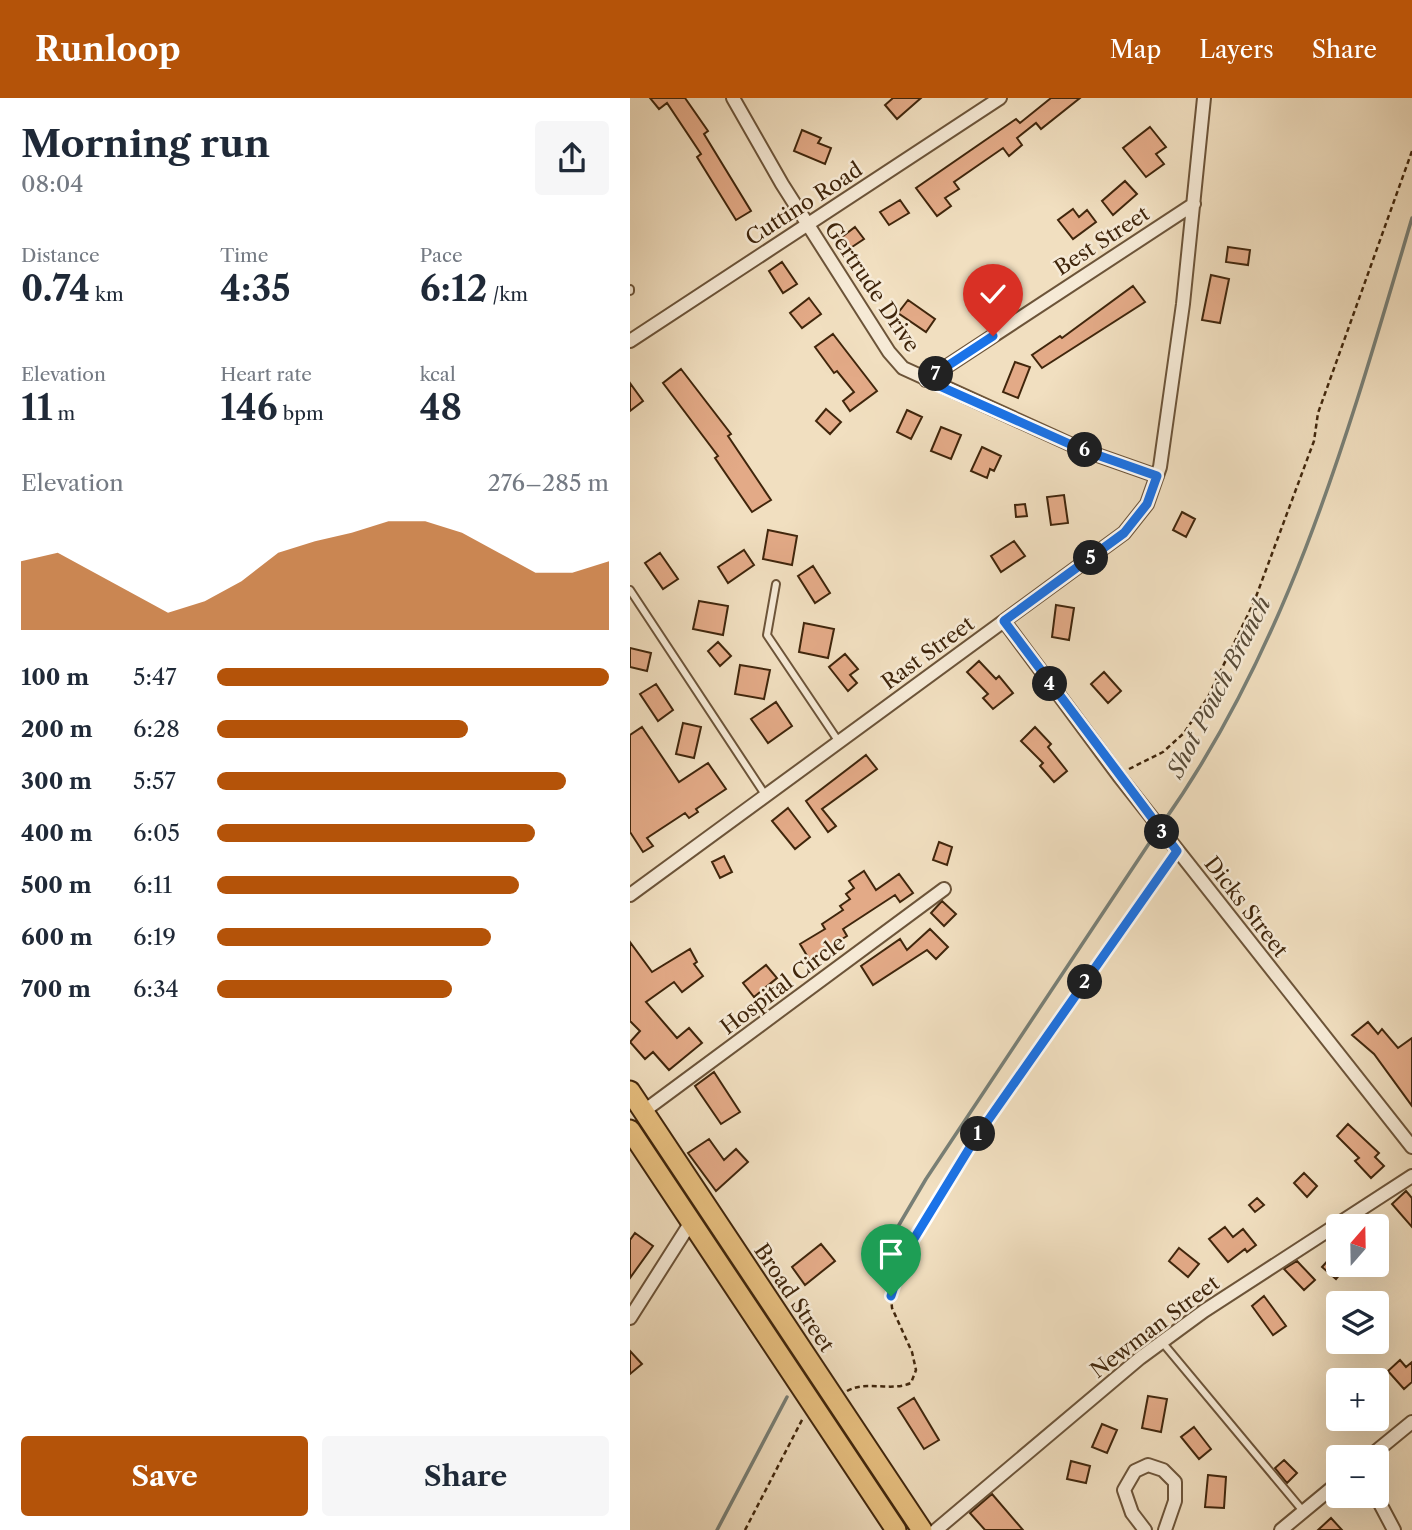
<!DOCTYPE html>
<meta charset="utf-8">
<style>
:root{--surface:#fff;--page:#f6f6f7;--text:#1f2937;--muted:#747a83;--accent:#b45309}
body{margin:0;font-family:"Libre Caslon Text",serif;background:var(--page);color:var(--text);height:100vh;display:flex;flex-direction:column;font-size:26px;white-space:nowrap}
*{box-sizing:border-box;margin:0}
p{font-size:23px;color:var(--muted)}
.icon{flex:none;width:38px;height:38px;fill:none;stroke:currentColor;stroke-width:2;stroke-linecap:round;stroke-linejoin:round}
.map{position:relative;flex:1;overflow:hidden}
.drawer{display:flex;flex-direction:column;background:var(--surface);width:630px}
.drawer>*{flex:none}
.needle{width:46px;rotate:20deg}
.controls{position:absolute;left:696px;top:1116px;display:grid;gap:14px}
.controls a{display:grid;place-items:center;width:63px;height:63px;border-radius:7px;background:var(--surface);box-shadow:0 7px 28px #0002;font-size:35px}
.pin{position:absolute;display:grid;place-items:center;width:60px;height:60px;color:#fff;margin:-72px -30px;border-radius:50% 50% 50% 0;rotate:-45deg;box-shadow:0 0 7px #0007}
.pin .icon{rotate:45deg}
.km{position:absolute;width:35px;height:35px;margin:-18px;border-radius:50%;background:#222;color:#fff;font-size:19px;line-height:35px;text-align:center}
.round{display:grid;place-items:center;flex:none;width:74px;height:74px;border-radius:7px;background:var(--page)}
.summary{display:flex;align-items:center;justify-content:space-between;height:119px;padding:0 21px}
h1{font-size:38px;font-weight:800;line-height:52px}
.metrics{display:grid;grid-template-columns:repeat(3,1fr);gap:10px;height:119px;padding:7px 21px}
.metrics div{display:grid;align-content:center}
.metrics b{font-size:35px;font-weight:800}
.metrics small{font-size:19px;font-weight:400}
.metrics p{font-size:19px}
.chart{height:196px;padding:14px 21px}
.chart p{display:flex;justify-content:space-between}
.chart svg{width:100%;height:126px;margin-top:7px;fill:var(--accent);opacity:.7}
.action{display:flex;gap:14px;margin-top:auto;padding:14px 21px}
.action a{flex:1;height:80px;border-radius:7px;background:var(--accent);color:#fff;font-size:28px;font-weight:800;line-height:80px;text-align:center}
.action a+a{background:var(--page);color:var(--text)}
ul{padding:0 21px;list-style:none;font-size:23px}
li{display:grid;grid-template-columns:112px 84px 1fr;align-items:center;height:52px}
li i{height:18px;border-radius:9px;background:var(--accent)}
header{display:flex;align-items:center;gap:42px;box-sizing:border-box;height:98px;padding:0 35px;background:var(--accent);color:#fff}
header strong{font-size:33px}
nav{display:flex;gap:38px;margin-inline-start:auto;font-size:24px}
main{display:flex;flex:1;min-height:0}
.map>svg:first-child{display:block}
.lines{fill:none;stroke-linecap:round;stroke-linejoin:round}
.stream{stroke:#787f76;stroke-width:3.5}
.building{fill:#e3aa87;stroke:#40260c;stroke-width:2}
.lane-casing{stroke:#6c5439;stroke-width:10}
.street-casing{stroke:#6c5439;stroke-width:16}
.primary-casing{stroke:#40260c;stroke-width:23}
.path{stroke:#40260c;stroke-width:2.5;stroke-dasharray:5 3.5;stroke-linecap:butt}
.lane{stroke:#f6ead6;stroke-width:6}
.street{stroke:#f6ead6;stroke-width:12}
.primary{stroke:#e8c080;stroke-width:19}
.route-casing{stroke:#fff;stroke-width:14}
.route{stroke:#1a73e8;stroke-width:9}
.labels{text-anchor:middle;stroke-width:5;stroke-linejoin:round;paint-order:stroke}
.street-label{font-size:21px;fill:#40260c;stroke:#f6ead6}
.water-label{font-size:23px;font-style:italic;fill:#584b38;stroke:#f6ead6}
</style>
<header>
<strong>Runloop</strong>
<nav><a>Map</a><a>Layers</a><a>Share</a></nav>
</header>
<main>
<section class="drawer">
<div class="summary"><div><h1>Morning run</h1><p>08:04</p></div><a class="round"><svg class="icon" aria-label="share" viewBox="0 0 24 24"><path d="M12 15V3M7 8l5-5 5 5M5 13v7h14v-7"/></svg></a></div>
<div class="metrics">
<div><p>Distance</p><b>0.74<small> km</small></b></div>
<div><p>Time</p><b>4:35</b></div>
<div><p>Pace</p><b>6:12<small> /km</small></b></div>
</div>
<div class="metrics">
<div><p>Elevation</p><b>11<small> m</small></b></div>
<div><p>Heart rate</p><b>146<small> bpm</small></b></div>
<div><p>kcal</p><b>48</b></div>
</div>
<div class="chart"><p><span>Elevation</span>276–285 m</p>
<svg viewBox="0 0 160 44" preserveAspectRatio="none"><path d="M0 44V20L10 17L20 24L30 31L40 38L50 34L60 27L70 17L80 13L90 10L100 6L110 6L120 10L130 17L140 24L150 24L160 20V44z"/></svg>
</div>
<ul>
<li><b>100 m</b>5:47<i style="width:100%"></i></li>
<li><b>200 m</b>6:28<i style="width:64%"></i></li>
<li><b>300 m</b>5:57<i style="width:89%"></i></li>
<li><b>400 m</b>6:05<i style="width:81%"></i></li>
<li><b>500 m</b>6:11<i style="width:77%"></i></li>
<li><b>600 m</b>6:19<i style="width:70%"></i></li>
<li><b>700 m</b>6:34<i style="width:60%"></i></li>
</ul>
<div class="action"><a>Save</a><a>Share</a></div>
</section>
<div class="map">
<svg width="782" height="1432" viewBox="0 0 782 1432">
<rect width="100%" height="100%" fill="#f1dfc0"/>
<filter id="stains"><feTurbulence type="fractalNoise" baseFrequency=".00286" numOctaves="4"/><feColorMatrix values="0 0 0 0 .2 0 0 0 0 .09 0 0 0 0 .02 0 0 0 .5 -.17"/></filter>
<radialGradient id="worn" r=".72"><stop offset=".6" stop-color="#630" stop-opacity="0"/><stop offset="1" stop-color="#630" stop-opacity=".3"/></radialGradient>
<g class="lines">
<path class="stream" d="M532 726C660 546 720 329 782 120
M243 1171 296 1081 528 732
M87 1432 157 1299"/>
</g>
<path class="building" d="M20 0H55L78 33 74 36 121 113 106 122 67 59 71 56 37 5 29 11Z
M263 0H291L267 21 255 7Z
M421 0H450L411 31 406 25 387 40 392 47 379 58 373 50 324 84 329 91 315 100 321 108 307 118 286 90 386 21 390 25Z
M520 29 536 49 526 56 534 66 516 79 493 50Z
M172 32 191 40 188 45 201 50 195 66 164 53Z
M495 83 507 96 483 117 472 103Z
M270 102 279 115 259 127 250 114Z
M443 111 449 119 457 112 466 124 443 141 428 122Z
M225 129 234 141 216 153 208 142Z
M598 149 620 152 618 167 596 164Z
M152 164 167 186 153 195 139 173Z
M581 177 599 181 590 225 572 222Z
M503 188 515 204 412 270 402 257 430 238 432 240Z
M179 200 191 216 172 230 160 215Z
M278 202 305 221 296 234 268 215Z
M203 236 247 293 220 313 213 303 224 294 207 273 204 275 185 249Z
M385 264 400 269 388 300 373 294Z
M51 271 101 336 98 338 141 402 122 414 85 360 88 358 33 285Z
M0 285 13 303 0 313Z
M196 311 211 324 200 336 186 323Z
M277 312 292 319 281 341 267 334Z
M311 329 331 337 321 361 301 353Z
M352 349 371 358 364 373 360 371 357 380 341 373Z
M434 397 438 425 421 427 417 399Z
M395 406 397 418 386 419 385 407Z
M552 414 565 421 556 439 543 432Z
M138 432 167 438 162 467 133 461Z
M384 443 395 458 371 474 361 458Z
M114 452 124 467 98 485 88 469Z
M30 455 48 481 33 491 15 465Z
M183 468 200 495 185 505 168 478Z
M69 503 98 508 93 537 63 531Z
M426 507 444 510 439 542 422 539Z
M174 525 204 531 198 560 169 554Z
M88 544 101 558 90 568 78 553Z
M0 550 21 555 17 573 0 569Z
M215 556 228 571 220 577 227 585 218 593 199 569Z
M349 563 366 581 369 578 383 595 363 611 353 600 358 596 337 574Z
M110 567 140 572 134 601 105 596Z
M474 574 491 593 478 605 461 586Z
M26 586 43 612 28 623 10 596Z
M146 604 162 628 138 645 121 621Z
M53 625 71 629 64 660 46 656Z
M12 629 49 684 78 665 96 691 66 711 68 714 59 720 55 715 17 740 23 748 13 754 0 734V637Z
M405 629 421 646 418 649 437 673 424 684 410 668 413 665 391 643Z
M236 657 247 671 192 711 206 728 198 734 176 703Z
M158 710 180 739 165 751 142 723Z
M309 744 322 749 317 767 303 762Z
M94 758 102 774 90 780 82 764Z
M234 773 246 792 269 776 283 795 270 804 265 797 213 831 217 838 179 861 170 846 195 831 192 826 213 812 210 808 220 801 216 796 224 790 219 783Z
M312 803 326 816 314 828 301 815Z
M300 831 318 849 306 861 297 852 243 887 231 868 270 841 277 852Z
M0 844 22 874 60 851 67 864 64 866 73 878 52 894 44 884 16 904 47 940 59 930 72 945 39 972 23 954 15 961 0 944 10 933 0 923Z
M136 867 147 880 124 899 113 885Z
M738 924 748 936 752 931 768 950 782 940V1008L744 956 722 937Z
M84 974 110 1014 91 1026 65 988Z
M718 1026 749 1055 745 1059 754 1068 741 1080 725 1063 729 1060 707 1038Z
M79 1041 94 1062 106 1051 118 1064 86 1093 58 1055Z
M674 1075 687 1088 677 1099 664 1085Z
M776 1093 782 1100V1129L762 1106Z
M627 1100 634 1107 625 1114 619 1107Z
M595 1129 603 1139 613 1131 626 1147 617 1154 615 1151 598 1164 579 1141Z
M5 1135 23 1148 0 1180V1142Z
M191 1146 205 1163 175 1187 162 1169Z
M549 1150 569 1166 558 1179 539 1163Z
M703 1157 709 1162V1167L716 1169 706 1181 692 1169Z
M667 1163 685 1182 674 1192 654 1171Z
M634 1198 656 1228 643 1237 622 1208Z
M0 1253 12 1266 0 1276Z
M770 1262 776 1269 782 1264V1284L774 1291 758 1273Z
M518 1298 537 1301 531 1334 512 1330Z
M284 1300 309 1342 294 1351 268 1310Z
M472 1326 487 1332 477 1355 462 1349Z
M564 1329 581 1351 569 1361 551 1339Z
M654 1362 667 1375 657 1385 645 1370Z
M441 1363 460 1368 456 1385 437 1381Z
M578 1377 596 1379 594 1410 575 1409Z
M362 1396 393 1432H355L340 1415Z
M701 1420 712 1432H688Z"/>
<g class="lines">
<g class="lane-casing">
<path id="lane" d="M0 191V193
M146 486 137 537 209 644
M0 492 136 698
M532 1244 673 1413"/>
</g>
<g class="street-casing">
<path id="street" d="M103 0 152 86 259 254 273 270 453 352 527 378
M0 243 370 0
M296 282 564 106
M374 523 489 678 782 1049
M0 797 494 435 517 406 530 369 553 206 574 0
M14 1013 314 791
M0 1220 61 1124
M738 1360 782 1324
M746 1398 764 1432
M306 1432 510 1260 574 1213 782 1078
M515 1432 502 1415 494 1392 505 1373 518 1367 533 1372 545 1384V1403L535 1432
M651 1432 709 1384"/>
</g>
<g class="primary-casing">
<path id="primary" d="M0 993 292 1432
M0 1032 266 1432"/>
</g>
<path class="path" d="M499 671 533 654 554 635 578 599 624 504 684 343 688 315 782 53
M217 1293C237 1282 260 1294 281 1285L286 1272 282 1254 262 1210 261 1198 274 1157 345 1041 542 761
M115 1432 173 1320"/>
<use href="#lane" class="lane"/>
<use href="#street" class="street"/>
<use href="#primary" class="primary"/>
</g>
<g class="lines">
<g class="route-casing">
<path id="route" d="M261 1198 274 1157 345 1041 547 753 374 523 494 435 517 406 527 378 453 352 296 282 363 238"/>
</g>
<use href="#route" class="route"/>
</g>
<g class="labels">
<g class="street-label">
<text transform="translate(174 106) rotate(-33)" y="7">Cuttino Road</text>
<text transform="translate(472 143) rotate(-33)" y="7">Best Street</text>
<text transform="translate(242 189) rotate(56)" y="7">Gertrude Drive</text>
<text transform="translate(298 555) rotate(-36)" y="7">Rast Street</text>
<text transform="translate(616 809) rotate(52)" y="7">Dicks Street</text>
<text transform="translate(153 887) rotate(-37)" y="7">Hospital Circle</text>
<text transform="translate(164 1200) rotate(56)" y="7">Broad Street</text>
<text transform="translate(525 1229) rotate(-37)" y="7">Newman Street</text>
</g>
<g class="water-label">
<text transform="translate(589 589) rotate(-63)" y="8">Shot Pouch Branch</text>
</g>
</g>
<rect width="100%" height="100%" filter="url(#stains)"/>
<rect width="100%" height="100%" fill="url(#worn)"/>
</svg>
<div class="controls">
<a><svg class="needle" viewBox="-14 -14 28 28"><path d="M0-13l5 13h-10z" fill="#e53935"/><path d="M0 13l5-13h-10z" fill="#747a83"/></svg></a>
<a><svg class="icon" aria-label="layers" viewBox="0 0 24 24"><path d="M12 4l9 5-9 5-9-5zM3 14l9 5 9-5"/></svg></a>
<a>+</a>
<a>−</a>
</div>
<div class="pin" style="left:261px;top:1198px;background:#1e9e55"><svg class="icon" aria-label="arrive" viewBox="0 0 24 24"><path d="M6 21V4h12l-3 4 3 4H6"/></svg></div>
<div class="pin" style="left:363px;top:238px;background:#d93025"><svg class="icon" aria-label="check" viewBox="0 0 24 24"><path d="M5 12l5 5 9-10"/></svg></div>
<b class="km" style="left:348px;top:1036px">1</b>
<b class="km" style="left:455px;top:884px">2</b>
<b class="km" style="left:532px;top:734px">3</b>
<b class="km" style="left:420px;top:586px">4</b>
<b class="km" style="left:461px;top:460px">5</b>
<b class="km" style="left:455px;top:352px">6</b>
<b class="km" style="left:306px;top:276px">7</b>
</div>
</main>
